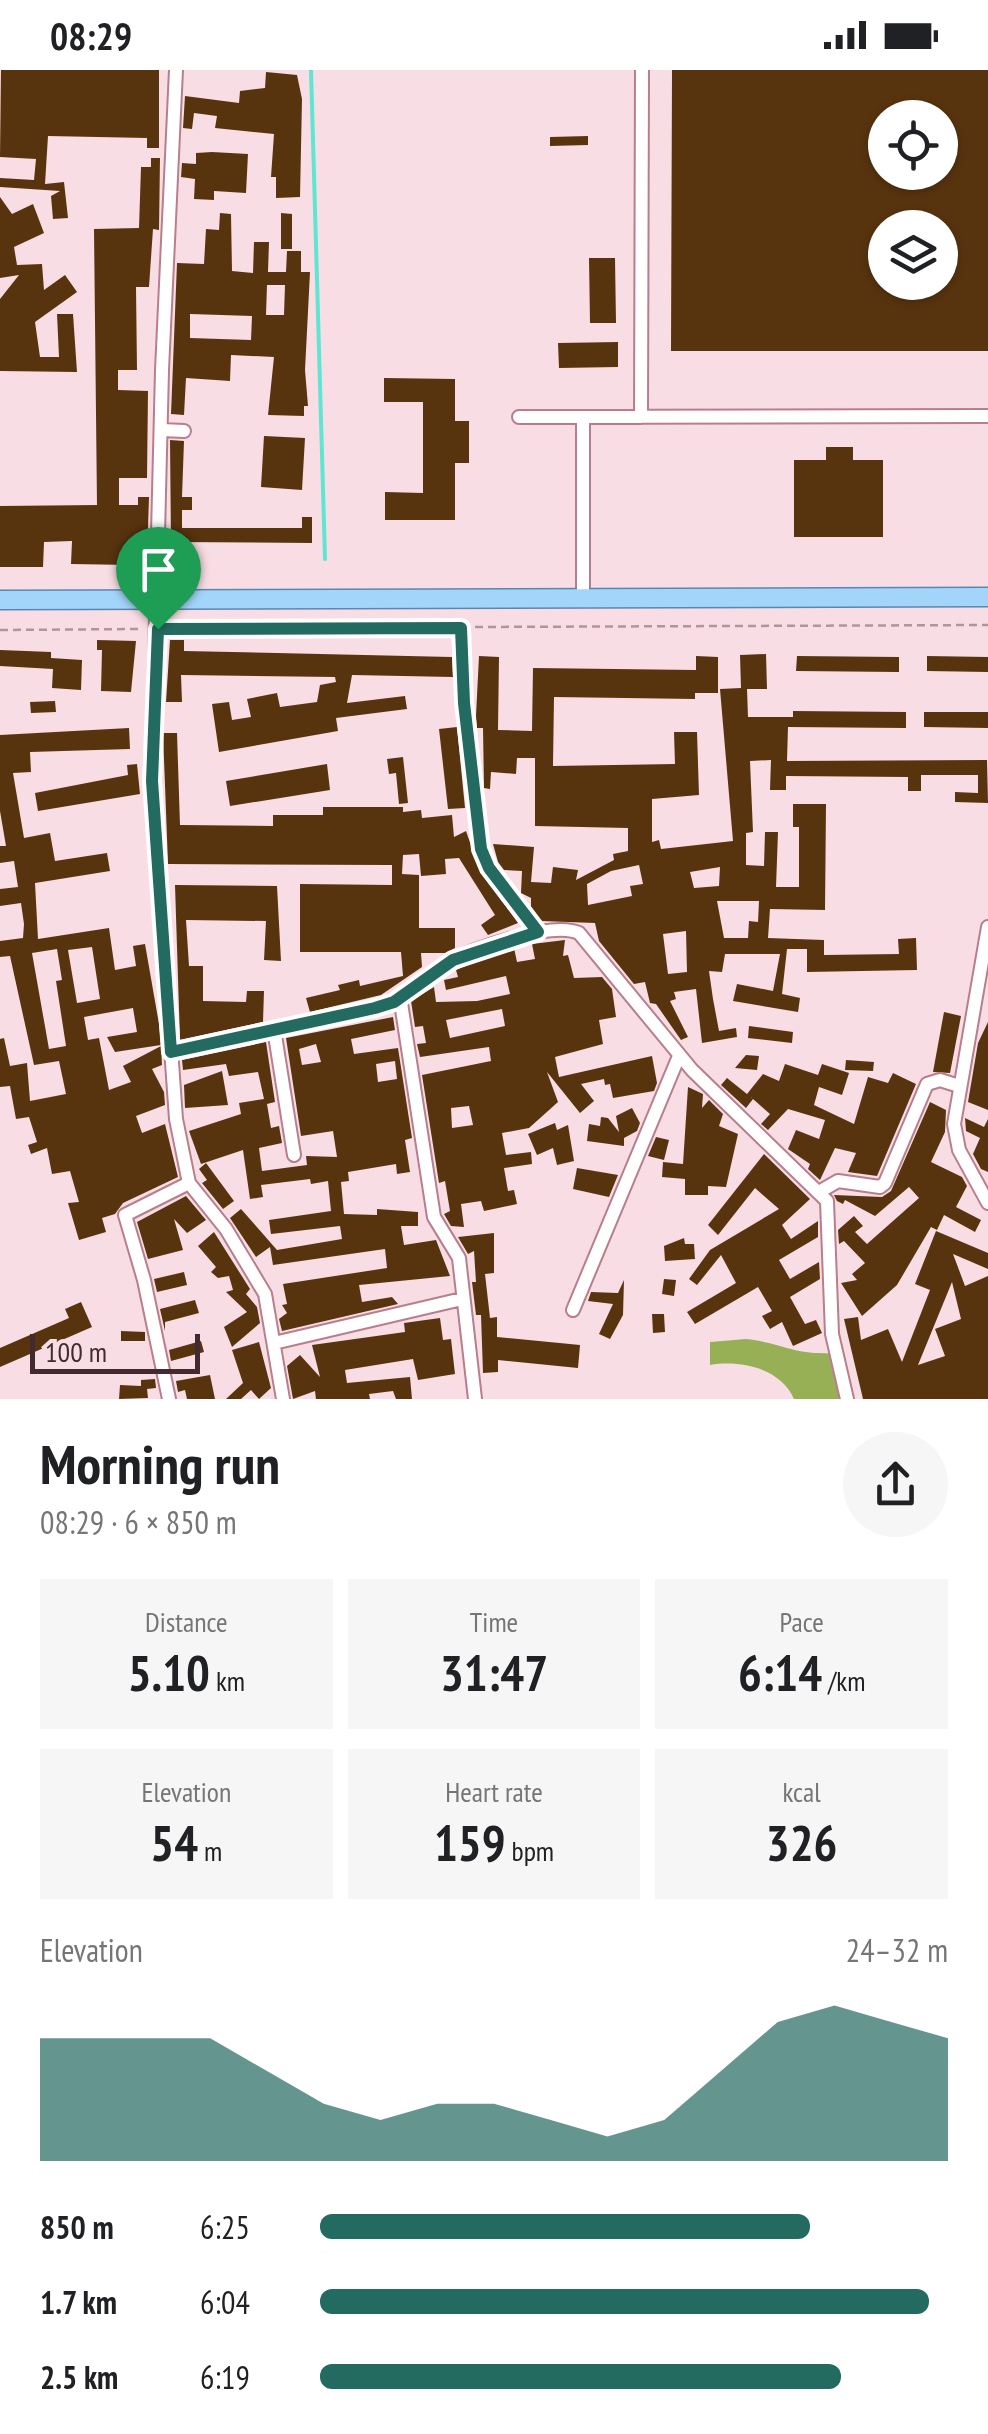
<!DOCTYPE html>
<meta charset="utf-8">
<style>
:root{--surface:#fff;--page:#f6f6f6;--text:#202124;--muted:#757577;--accent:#236b61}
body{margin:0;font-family:"PT Sans Narrow",sans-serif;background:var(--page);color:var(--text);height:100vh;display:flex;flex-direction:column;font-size:38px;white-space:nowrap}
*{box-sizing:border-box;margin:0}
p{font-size:32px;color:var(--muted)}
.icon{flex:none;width:55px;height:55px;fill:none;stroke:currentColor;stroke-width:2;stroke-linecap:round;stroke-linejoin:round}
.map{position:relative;height:1329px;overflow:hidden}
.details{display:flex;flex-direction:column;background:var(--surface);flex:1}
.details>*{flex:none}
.tools{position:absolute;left:868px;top:30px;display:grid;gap:20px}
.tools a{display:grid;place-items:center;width:90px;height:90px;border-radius:50%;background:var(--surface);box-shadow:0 2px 8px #0004;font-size:50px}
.scale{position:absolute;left:30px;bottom:25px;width:170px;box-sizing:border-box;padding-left:10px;border:5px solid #422a30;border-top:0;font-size:28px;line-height:35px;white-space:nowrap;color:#422a30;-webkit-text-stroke:8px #f8dee4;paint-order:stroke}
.pin{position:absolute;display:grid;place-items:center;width:85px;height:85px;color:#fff;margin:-102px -42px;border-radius:50% 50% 50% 0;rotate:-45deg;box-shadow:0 0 10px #0007}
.pin .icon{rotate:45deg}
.round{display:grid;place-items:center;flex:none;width:105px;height:105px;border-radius:52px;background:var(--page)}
.head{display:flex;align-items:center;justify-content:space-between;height:170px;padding:0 40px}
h1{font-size:55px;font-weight:600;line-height:75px}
.figures{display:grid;grid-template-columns:repeat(3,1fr);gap:15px;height:170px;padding:10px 40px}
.figures div{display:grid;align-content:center;border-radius:0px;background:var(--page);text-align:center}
.figures b{font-size:50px;font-weight:600}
.figures small{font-size:28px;font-weight:400}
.figures p{font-size:28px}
.chart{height:280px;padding:20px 40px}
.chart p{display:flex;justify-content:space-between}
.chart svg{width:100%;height:180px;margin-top:10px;fill:var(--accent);opacity:.7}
ul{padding:0 40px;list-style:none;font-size:32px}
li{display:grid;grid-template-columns:160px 120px 1fr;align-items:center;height:75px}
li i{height:25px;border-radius:12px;background:var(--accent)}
.status{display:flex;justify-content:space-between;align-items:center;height:70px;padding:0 50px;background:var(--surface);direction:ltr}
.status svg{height:28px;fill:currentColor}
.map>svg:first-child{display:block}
.forest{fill:#97b056}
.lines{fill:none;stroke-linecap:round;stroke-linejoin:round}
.stream{stroke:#5fe5d2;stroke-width:4}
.building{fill:#58340e;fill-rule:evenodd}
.minor-casing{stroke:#b87e8d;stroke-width:16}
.major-casing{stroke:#5987b1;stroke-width:21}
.path{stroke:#b0969c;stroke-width:2.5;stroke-dasharray:8 5;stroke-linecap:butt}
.minor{stroke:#fff;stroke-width:12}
.major{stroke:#a3d5fa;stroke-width:18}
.route-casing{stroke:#fff;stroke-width:20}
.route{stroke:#236b61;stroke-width:12}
</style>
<div class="status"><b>08:29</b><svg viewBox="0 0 49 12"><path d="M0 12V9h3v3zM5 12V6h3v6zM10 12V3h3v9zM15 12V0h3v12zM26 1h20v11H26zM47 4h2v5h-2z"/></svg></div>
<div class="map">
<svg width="988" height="1329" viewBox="0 0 988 1329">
<rect width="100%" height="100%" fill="#f8dee4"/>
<path class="forest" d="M746 1269C782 1273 793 1285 832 1283L842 1329H794C780 1298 741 1290 710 1295V1272Z"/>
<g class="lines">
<path class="stream" d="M311 0 325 489"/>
</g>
<path class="building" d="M1 0H159V78H147V68L48 66 45 114 64 112 68 148 53 149 51 126 60 121 0 117V108L34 110 36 89 0 87Z
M672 0H988V281H671ZM885 48H940V102H885ZM885 158H940V212H885Z
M266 2 297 5 302 29 300 127 276 128V107H271L274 64 215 58 217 46 194 43 192 59 183 58 185 26 239 33 240 21 265 18Z
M588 66V75L550 76V67Z
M212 82 248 84 246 123 214 121V130L194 129 195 109 181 107 182 93 196 94V83Z
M151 88H160L159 160 153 159 149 217H136L137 300H118V320L148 321 147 408H119V435H138V427H149L147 490H132L131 495 71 494 72 471 44 472 43 497H0V436L97 435 94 159 139 158 141 97H151Z
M0 127 12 144 33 134 44 163 14 177 17 195 42 194 44 220 65 205 77 222 35 252 40 287H59L57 244H73L77 302 0 301V229L19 205 0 208Z
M220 143 231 144 232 201 253 203 254 172H269L268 202H286L287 181H301V202H310L305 300 308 336H304V346L268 345 274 287 231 285 230 311 186 308 184 345 171 344 177 193 204 194 206 159 219 160ZM267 215H285L284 245H266ZM190 244 252 246 251 270 190 268Z
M281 143 292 144V179H281Z
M589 188H615L616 253H590Z
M618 272V297L559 298 558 273Z
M384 308 455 309V351H469V393H455V450H385V422L423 423V332H384Z
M264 366 305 368 302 420 261 417Z
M170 370 184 371 182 427H192V440H182V458H302V447H312V473L171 472Z
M826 377H853V390H883V467H794V390H826Z
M97 570 136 571 131 622 101 621 102 580H97Z
M170 570H184V581L452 587 453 607 352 605 347 633 405 626 407 639 336 648 338 661 219 682 212 634 229 632 232 650 251 647 247 629 277 623 280 637 317 632 320 615 336 612 335 607 181 605 182 632H166Z
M0 580 51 582V588L82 590 81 620 52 618 53 599 0 596Z
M766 584 767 619H747L748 647H793V641L906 642V658L788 657 787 691 987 690 988 733 955 732V722L978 723V705H921V721H908V707L786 706V720H770L771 690 750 691 753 762 746 763V795L764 796 765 762H778L776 817H799V757H793V734H826L825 840 770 839 768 868 824 870V885L899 884 898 869 916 868 917 900 807 902V879H787L782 924 800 928 798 942 733 931 737 914 773 921 780 884H725L722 902 709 901 713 929 719 961 736 958 737 967 702 973 696 919 674 922 676 929 670 931 688 967 681 970 656 934 650 933 645 912 634 914 599 871 595 853 541 851 531 837V828L521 823 522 801 504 800 498 792 493 774 534 777 531 812 551 813 553 797 578 800 576 810 614 790 613 784 628 781V758L535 756V688H517L516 704 491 702 490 719 484 718 483 658H477L476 646 479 586 499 587 498 660 532 661 533 598 696 600V586L718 587V623H695V629L554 627 553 696 675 694 674 662H697L699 725 652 729V772L659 770 661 779 733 771 720 619 741 618 740 585ZM639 795 643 814 630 816 632 826 588 835 587 814 611 801ZM720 797 719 816 694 818 690 802ZM717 831H759L758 852 749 851 748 868H724ZM686 861 687 902 668 904 663 864Z
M797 586 899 587V602L796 601Z
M927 586 988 587V602L927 601Z
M55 631 56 642 31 643 30 632Z
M924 642H988V658L924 657Z
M457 657 465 738 448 739 439 659Z
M129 658 130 679 30 682 31 702 13 703 24 768 50 763 55 791 107 783 110 801 35 813 38 869 109 858 115 900 136 896 133 876 145 874 159 954 161 975 115 982 107 967 137 962 133 938 84 947 88 970 99 968 109 1020 131 1012 123 996 161 976 162 995 152 999 164 1022 165 1035 136 1046 142 1063 165 1054 178 1107 123 1133 115 1144 102 1148 106 1162 79 1170 68 1133 79 1132 70 1101 52 1104 47 1078 31 1084 28 1075 37 1072 29 1047 16 1049 10 1016 0 1017V969L4 968 10 996 27 993 30 1031 66 1024 59 991 34 995 10 886 0 887V871L23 868 24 854 21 833 0 836V819L18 817 14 791 0 793V776H6L0 741V665ZM92 877 100 929 77 933 68 880ZM57 879 62 910 56 911 66 976 49 979 32 883Z
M163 663H177L180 755 273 756V745H323V737H403V742L421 740 422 748 452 745 454 767 466 761 480 801 518 853 488 865 481 855 495 845 459 788 445 789 446 804 421 806 419 784 403 785 402 804 419 805V858H455V878L445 883H421L422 897 381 925 310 942 306 928 340 920 338 915 359 910 360 916 403 906 401 882H300V814L392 815V795L168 794Z
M403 687 408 733 399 734 396 703 389 704 387 689Z
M137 694 140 724 38 741 35 723 128 705 127 695Z
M327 694 330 720 230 736 226 711Z
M175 815 277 816 281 891 264 890 266 851 186 850 189 896H203V931L246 932 247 921H264L263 952 180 970Z
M565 870 563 886 568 885 574 908 602 907 612 919 616 947 599 950 603 974 555 987 559 1007 652 986 657 1013 654 1021 613 1028 610 1014 605 1015 604 1009 581 1014 594 1031 580 1043 547 1002 558 1032 529 1058 502 1063 506 1085 531 1082 532 1094 504 1098 508 1121 514 1120 517 1134 484 1141 481 1131 461 1134 464 1157 451 1156 444 1144 450 1141 445 1111 439 1113 422 1005 491 991 489 977 420 987 417 974 426 973 423 956 415 957 411 931 434 917 436 932 477 931 510 924 506 906 446 920 444 910 458 907 456 900 496 883 514 878 517 892 535 889 532 874ZM502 939 505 956 450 968 446 950ZM469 1036 473 1055 452 1058 451 1038Z
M944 942 961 946 950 1003 933 1002Z
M393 947 395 960 351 969 354 984 398 978 412 1068 405 1070 410 1102 397 1104 396 1094 348 1102 349 1111 341 1112 344 1144 377 1145V1139L418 1142V1156H401L404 1175 436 1170 450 1206 359 1215 362 1232 392 1227 398 1234 282 1261 279 1249 287 1243 282 1235 287 1234 283 1214 387 1198 385 1179 273 1195 270 1177 256 1187 230 1148 241 1139 277 1180 342 1169 340 1156 271 1164 269 1150 331 1141 328 1111 311 1114 310 1109 261 1115 263 1127 250 1129 243 1080 201 1094 189 1061 241 1044 239 1033 264 1029 258 1002 229 1006 226 994 183 1000 182 990 266 972 275 1032 267 1034 271 1058 279 1056 282 1073 259 1078 262 1101 307 1095 306 1086 337 1087 333 1061 301 1066 286 968ZM316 974 321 992 302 995 299 979ZM395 991 397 1009 378 1012 376 994Z
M988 952V1040L968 1032 978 973Z
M749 956 793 962 792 973 748 968Z
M746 985 759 986 757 1000 735 998Z
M846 990 874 992 873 1001 845 1000Z
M785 994 818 1005 822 994 849 1003 842 1025 819 1017 814 1035 854 1054 868 1007 888 1013 893 1003 916 1014 877 1106 848 1102 856 1083 835 1078 820 1110 808 1099 810 1094 788 1079 796 1060 819 1069 825 1050 788 1039 768 1060 761 1054 770 1044 753 1029 746 1038 721 1015 727 1008 752 1028 747 1024 763 1004 779 1011Z
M222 1001 228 1035 185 1038 184 1015Z
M688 1017 703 1024 702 1038 709 1030 723 1044 719 1056 738 1064 726 1117 708 1116V1125H685V1109L662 1107 663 1092 683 1094Z
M930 1032 946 1040 945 1062 931 1092 962 1107 967 1116 956 1137 981 1150 975 1162 944 1145 937 1160 931 1157 897 1215 862 1246 841 1213 857 1210 852 1204 865 1193 844 1171 839 1174 838 1160 854 1146 863 1156 855 1162 867 1174 919 1128 909 1117 875 1146 845 1130 843 1134 837 1131 834 1125 882 1127 891 1121Z
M632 1038 640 1053 637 1061 624 1068V1076L587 1071 589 1054 600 1056 601 1047 608 1048 619 1062 616 1046Z
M965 1048 984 1057 988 1049V1102L981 1099 973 1084 980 1068 966 1061Z
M555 1053 557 1060 568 1055 574 1091 557 1095 553 1078 537 1085 528 1064Z
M656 1067 669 1070 664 1090 648 1086Z
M764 1084 810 1129 782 1155 791 1169 818 1151V1167L779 1190 790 1209 819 1192 820 1209 790 1227 805 1254 816 1250 822 1263 793 1276 782 1252 770 1259 762 1246 772 1241 758 1217 695 1254 687 1242 736 1213 721 1185 697 1215 689 1209 710 1180 779 1139 755 1118 718 1165 708 1155Z
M206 1093 234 1131 223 1139 202 1113 207 1110 199 1099Z
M577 1098 618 1105 609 1127 573 1119Z
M186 1126 206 1150 187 1163 174 1149 183 1180 148 1189 137 1152Z
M936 1161 988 1183V1199L953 1184 965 1216 988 1206V1329H863L844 1249 858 1247 861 1270 888 1259 902 1292 930 1220 915 1214ZM952 1212 961 1249 935 1259 945 1286 918 1295Z
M214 1162 250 1219 246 1224 257 1237 260 1253 232 1277 224 1257 247 1242 226 1222 233 1220 229 1206 218 1208 211 1202 216 1197 198 1176Z
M494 1163V1203L485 1204 490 1248 497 1247V1267L580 1275 578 1298 498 1290V1302L483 1303 481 1245H476L472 1212H476L474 1181 468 1184 458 1167Z
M684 1168 685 1174H694L695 1189 665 1191 664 1176Z
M184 1202 187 1215 157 1222 154 1209Z
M664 1209 676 1210 674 1226 662 1224Z
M624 1210 623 1245 610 1269 599 1264 613 1234 588 1231 591 1222 618 1223Z
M195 1230 199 1243 165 1252V1261L160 1239Z
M81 1232 92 1257 0 1297V1278L69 1248 65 1239Z
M652 1244H664L665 1262 653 1263Z
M440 1248 443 1270 451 1269 455 1304 418 1310 413 1289 345 1300 347 1313 410 1307 412 1329H396L393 1321 369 1324 370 1329H316L315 1321 293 1329 287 1296 300 1285 320 1307 312 1275 405 1262 404 1253Z
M121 1261 145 1262V1271H121Z
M201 1271 204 1282 171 1291 169 1280Z
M259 1272 271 1318 259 1329 251 1320 241 1329H226L243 1313 232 1280Z
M210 1305 215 1329H187L185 1320 178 1322 176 1311Z
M155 1309 156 1318 147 1319 148 1328 119 1329 120 1315 141 1316V1310Z"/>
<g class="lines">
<g class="minor-casing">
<path id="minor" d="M176 0 162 300 152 711 176 1049 189 1113 226 1159 265 1224 283 1329
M519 347 988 346
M641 347 642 0
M162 360 184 361
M583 530V347
M461 558 464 633 481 779 489 797 537 862
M988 857 954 1054 959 1080 988 1133
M394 932 401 933 434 1147 459 1188 475 1329
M274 959 294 1085
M171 982 375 938C403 929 421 908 447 893 473 878 553 851 579 863L692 1000 827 1131 832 1264 847 1329
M819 1122 838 1111 880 1117 885 1113 927 1014 940 1010 959 1016
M573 1240 679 986
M274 1273 462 1229
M169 1329 144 1210 125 1145 189 1113"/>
</g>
<g class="major-casing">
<path id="major" d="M0 530 988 527"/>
</g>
<path class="path" d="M475 557 988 555
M170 559 452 558
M0 560 142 559"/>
<use href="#minor" class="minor"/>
<use href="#major" class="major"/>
</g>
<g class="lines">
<g class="route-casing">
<path id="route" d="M461 558 464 633 481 779 489 798 538 862 453 890 394 932 375 938 171 982 152 711 158 559Z"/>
</g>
<use href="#route" class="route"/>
</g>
</svg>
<div class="tools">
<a><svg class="icon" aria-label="locate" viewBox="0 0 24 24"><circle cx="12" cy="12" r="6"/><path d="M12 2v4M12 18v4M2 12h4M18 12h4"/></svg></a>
<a><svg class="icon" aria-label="layers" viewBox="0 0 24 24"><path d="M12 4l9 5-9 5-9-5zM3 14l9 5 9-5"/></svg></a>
</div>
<div class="scale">100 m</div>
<div class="pin" style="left:158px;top:559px;background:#1e9e55"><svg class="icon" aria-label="arrive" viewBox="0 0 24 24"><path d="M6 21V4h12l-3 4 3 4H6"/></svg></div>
</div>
<section class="details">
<div class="head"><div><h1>Morning run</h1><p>08:29 · 6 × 850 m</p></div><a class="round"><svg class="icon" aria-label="share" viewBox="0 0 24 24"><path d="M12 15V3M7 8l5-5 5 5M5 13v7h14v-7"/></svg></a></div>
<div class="figures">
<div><p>Distance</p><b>5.10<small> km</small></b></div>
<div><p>Time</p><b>31:47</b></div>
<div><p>Pace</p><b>6:14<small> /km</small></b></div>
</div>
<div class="figures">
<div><p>Elevation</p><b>54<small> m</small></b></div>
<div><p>Heart rate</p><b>159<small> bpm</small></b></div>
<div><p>kcal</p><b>326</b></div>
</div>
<div class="chart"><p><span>Elevation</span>24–32 m</p>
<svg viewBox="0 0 160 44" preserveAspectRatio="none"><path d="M0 44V14L10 14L20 14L30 14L40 22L50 30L60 34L70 30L80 30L90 34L100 38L110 34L120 22L130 10L140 6L150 10L160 14V44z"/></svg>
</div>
<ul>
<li><b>850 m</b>6:25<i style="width:78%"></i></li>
<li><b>1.7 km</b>6:04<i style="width:97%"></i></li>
<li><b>2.5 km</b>6:19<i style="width:83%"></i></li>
</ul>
</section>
